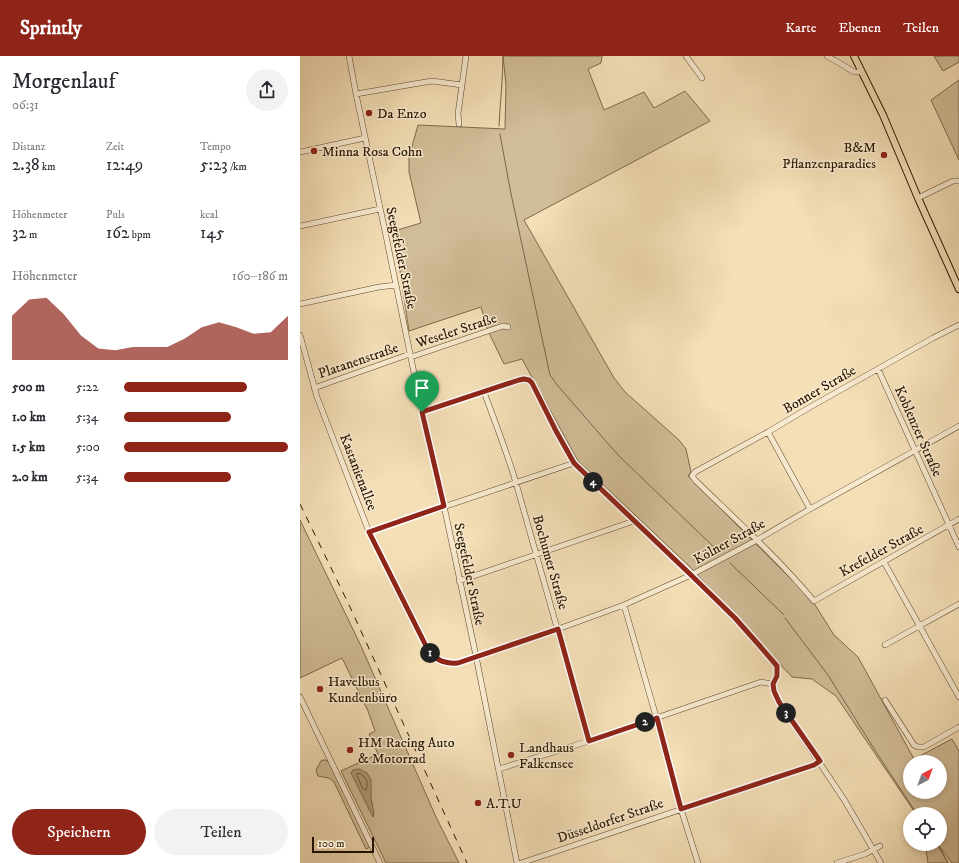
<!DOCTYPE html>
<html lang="de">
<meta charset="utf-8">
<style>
:root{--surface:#fff;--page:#f2f2f3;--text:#2b2b33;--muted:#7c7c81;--accent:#8f2418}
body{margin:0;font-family:"IM FELL DW Pica",serif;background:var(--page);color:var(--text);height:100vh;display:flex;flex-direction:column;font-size:15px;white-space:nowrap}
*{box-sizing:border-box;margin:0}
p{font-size:13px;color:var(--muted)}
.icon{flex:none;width:22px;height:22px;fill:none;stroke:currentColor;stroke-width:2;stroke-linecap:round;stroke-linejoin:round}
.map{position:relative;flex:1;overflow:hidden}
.drawer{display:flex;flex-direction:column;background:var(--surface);width:300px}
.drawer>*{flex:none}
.needle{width:26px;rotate:41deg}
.fabs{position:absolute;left:603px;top:699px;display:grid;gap:8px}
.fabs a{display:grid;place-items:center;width:44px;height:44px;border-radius:50%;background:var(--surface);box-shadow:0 2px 6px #0003;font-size:20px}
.scale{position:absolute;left:12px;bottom:10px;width:62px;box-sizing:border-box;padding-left:4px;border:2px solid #291600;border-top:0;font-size:11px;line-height:14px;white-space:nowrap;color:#291600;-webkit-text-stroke:3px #f8ead0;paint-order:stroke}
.pin{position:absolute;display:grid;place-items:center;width:34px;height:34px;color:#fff;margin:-41px -17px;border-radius:50% 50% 50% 0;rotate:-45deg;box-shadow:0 0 4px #0007}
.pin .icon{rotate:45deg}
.km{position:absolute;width:20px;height:20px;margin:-10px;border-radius:50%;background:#222;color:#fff;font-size:11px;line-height:20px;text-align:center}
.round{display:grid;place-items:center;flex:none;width:42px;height:42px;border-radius:21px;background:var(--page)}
.summary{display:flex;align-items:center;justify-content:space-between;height:68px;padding:0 12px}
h1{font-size:22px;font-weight:600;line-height:30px}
.figures{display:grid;grid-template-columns:repeat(3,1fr);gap:6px;height:68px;padding:4px 12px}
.figures div{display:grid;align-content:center}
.figures b{font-size:17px;font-weight:600}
.figures small{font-size:11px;font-weight:400}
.figures p{font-size:11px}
.chart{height:112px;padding:8px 12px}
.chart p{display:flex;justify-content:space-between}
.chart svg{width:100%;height:72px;margin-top:4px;fill:var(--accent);opacity:.7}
.action{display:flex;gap:8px;margin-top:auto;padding:8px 12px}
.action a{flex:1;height:46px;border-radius:24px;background:var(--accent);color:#fff;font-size:16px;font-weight:600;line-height:46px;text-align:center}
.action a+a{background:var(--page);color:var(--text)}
ul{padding:0 12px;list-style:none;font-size:13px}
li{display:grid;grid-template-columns:64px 48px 1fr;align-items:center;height:30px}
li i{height:10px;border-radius:5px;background:var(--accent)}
header{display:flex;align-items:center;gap:24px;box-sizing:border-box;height:56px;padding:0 20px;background:var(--accent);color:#fff}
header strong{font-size:19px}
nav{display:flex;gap:22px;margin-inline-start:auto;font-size:14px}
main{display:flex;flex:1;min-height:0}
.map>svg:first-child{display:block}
.green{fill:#d1bd98;stroke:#7d6a4c;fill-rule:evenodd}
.water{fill:#af9b79;stroke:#796649}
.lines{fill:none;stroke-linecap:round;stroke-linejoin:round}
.shore{stroke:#6c583c;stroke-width:1}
.stream{stroke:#796649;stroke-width:1}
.minor-casing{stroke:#5c482e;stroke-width:6}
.major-casing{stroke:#291600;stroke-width:8}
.minor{stroke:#f8ead0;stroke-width:5}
.major{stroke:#f4dfb7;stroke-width:6}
.rail{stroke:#291600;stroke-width:1;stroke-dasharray:7 7;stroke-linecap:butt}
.route-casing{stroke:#fff;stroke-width:8}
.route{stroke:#8f2418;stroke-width:5}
.poi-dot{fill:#8f2418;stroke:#f8ead0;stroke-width:1.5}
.labels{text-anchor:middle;stroke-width:3;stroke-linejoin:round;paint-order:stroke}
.poi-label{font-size:14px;fill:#291600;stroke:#f8ead0;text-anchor:start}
.street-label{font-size:14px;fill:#291600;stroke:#f8ead0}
</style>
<header>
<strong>Sprintly</strong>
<nav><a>Karte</a><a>Ebenen</a><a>Teilen</a></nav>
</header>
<main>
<section class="drawer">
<div class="summary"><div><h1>Morgenlauf</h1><p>06:31</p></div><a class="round"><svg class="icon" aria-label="share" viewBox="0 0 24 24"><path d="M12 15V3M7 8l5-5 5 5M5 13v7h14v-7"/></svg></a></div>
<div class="figures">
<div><p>Distanz</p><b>2.38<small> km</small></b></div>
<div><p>Zeit</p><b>12:49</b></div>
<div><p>Tempo</p><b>5:23<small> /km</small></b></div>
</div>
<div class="figures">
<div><p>Höhenmeter</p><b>32<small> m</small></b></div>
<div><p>Puls</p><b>162<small> bpm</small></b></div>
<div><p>kcal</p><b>145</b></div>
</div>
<div class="chart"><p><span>Höhenmeter</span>160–186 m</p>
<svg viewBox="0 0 160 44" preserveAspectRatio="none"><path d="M0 44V17L10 7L20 6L30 16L40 29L50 37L60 38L70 36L80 36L90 36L100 31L110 24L120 21L130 24L140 28L150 27L160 17V44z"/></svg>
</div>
<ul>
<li><b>500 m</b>5:22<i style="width:75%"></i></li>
<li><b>1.0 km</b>5:34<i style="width:65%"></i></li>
<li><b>1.5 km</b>5:00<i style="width:100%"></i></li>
<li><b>2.0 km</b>5:34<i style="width:65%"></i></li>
</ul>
<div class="action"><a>Speichern</a><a>Teilen</a></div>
</section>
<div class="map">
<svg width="659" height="807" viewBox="0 0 659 807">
<rect width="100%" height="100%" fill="#f4dfb7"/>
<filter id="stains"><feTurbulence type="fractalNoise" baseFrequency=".005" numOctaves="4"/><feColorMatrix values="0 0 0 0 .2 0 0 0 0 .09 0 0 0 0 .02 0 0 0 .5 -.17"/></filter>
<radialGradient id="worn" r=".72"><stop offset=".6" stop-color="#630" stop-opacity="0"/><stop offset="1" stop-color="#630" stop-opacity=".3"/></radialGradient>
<path class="green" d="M203 0H302L301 7 288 13 304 54 344 36 354 52 385 35 410 65 224 164 314 322 325 336 379 384 386 393 391 416 388 420 512 544 534 579 558 601 614 703 652 683 659 695V807H652L639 790 648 807H628L625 788H640V758H616L536 640 512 623 492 621 390 511 278 405 222 303 204 308 188 275 181 251 109 275 94 175 121 167 109 116V101L118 69 205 73 206 29ZM610 706H640V736H610Z
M634 0H659V6L643 15Z
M659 24V104L631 44Z
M0 464 61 590 136 761 159 807H86L41 715 78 698 69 678 75 675 68 655 42 602 0 622Z
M23 704H26L29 706 70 791 66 793 34 726 29 722 18 720 16 714 21 705Z"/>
<path class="water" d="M59 713 67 717 71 724V742L74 758 73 761 51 717 53 714Z"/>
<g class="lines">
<path class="shore" d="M57 718 59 717C66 721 69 726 66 734L63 733 57 720Z"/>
<path class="stream" d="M199 70C200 47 203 23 203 0
M200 78 210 133 250 319 258 330 318 399 419 496
M430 507 484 559
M485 562 528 619 578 699 617 758
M637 788 648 807"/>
<g class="minor-casing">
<path id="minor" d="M49 0 56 38 86 180 122 356 144 450 176 600 217 807
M386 0 402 22
M527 0 541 8 554 16H561
M56 38 114 28 132 25 162 29
M159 68 158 58 166 0
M0 96 65 82
M618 142 653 125H659
M0 170 80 153
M0 248 79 231 96 229
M659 269 633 282 512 350 468 376 395 416 392 420 396 425C436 464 478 502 514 545L659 463
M0 279 17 341 69 476 128 594 131 598 137 603 144 606 151 607H158L258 573 324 549 391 519 457 484 510 453 659 370
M111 301 203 270 208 271
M578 313 659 491
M14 332 110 298
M184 336C195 366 207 396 216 427 241 513 265 599 289 685
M122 356 219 324C224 323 228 323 232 327L256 375 274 407 302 434 406 533 435 562 459 589 477 610V620L473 628
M468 376 510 453
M69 476 274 407
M584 506 659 641
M159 525 334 465
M324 549 357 664 381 753 398 807
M585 589 659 548
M473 628 474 635 479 646 545 745 581 807
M0 641 80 807
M585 644 614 689 618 691H624L659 671
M199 713 289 685 461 626 473 628
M221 807 514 709 520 705
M537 807 565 798 580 790"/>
</g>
<g class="major-casing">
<path id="major" d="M554 0 583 59 618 142 659 233"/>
</g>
<use href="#minor" class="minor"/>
<use href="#major" class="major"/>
<path class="rail" d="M0 448 50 551 167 807"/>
</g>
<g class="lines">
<g class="route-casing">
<path id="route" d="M224 323 229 324 232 327 256 375 274 407 302 434 391 519 435 562 459 589 477 610V620L473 628 474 635 479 646 520 705 514 709 381 753 357 662 289 685 258 573 158 607C145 608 135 604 128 594L69 476 144 450 122 356 219 324Z"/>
</g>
<use href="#route" class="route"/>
</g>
<g class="poi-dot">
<circle cx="69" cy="57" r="4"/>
<circle cx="14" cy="95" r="4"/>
<circle cx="584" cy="99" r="4"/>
<circle cx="20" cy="633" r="4"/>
<circle cx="50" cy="694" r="4"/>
<circle cx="211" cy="699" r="4"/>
<circle cx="178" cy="747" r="4"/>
</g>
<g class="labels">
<g class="poi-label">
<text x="77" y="62">Da Enzo</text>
<text x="576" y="96" text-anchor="end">B&amp;M<tspan x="576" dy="16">Pflanzenparadies</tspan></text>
<text x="22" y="100">Minna Rosa Cohn</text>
<text x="28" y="630">Havelbus<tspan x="28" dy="16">Kundenbüro</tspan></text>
<text x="58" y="691">HM Racing Auto<tspan x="58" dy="16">&amp; Motorrad</tspan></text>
<text x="219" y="696">Landhaus<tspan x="219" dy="16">Falkensee</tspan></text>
<text x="186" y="752">A.T.U</text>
</g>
<g class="street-label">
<text transform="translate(102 202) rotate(78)" y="5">Seegefelder Straße</text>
<text transform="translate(156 274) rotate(-18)" y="5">Weseler Straße</text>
<text transform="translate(58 304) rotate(-19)" y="5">Platanenstraße</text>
<text transform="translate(519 333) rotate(-30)" y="5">Bonner Straße</text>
<text transform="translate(619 375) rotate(66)" y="5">Koblenzer Straße</text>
<text transform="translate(59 416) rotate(69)" y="5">Kastanienallee</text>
<text transform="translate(429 485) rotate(-29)" y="5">Kölner Straße</text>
<text transform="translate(581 494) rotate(-29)" y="5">Krefelder Straße</text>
<text transform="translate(251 506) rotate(74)" y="5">Bochumer Straße</text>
<text transform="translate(170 518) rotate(78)" y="5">Seegefelder Straße</text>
<text transform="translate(310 764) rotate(-19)" y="5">Düsseldorfer Straße</text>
</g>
</g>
<rect width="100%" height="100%" filter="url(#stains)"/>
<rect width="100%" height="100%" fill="url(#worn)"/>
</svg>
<div class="fabs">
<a><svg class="needle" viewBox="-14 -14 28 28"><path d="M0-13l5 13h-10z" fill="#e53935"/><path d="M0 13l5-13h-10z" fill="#7c7c81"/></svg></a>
<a><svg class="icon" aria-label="locate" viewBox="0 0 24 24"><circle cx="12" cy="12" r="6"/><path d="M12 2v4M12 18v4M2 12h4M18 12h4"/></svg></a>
</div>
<div class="scale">100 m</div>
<div class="pin" style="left:122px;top:356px;background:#1e9e55"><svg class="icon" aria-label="arrive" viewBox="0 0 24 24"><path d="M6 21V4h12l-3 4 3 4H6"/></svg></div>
<b class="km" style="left:130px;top:597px">1</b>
<b class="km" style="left:345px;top:666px">2</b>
<b class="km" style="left:486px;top:657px">3</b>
<b class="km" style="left:293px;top:426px">4</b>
</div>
</main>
